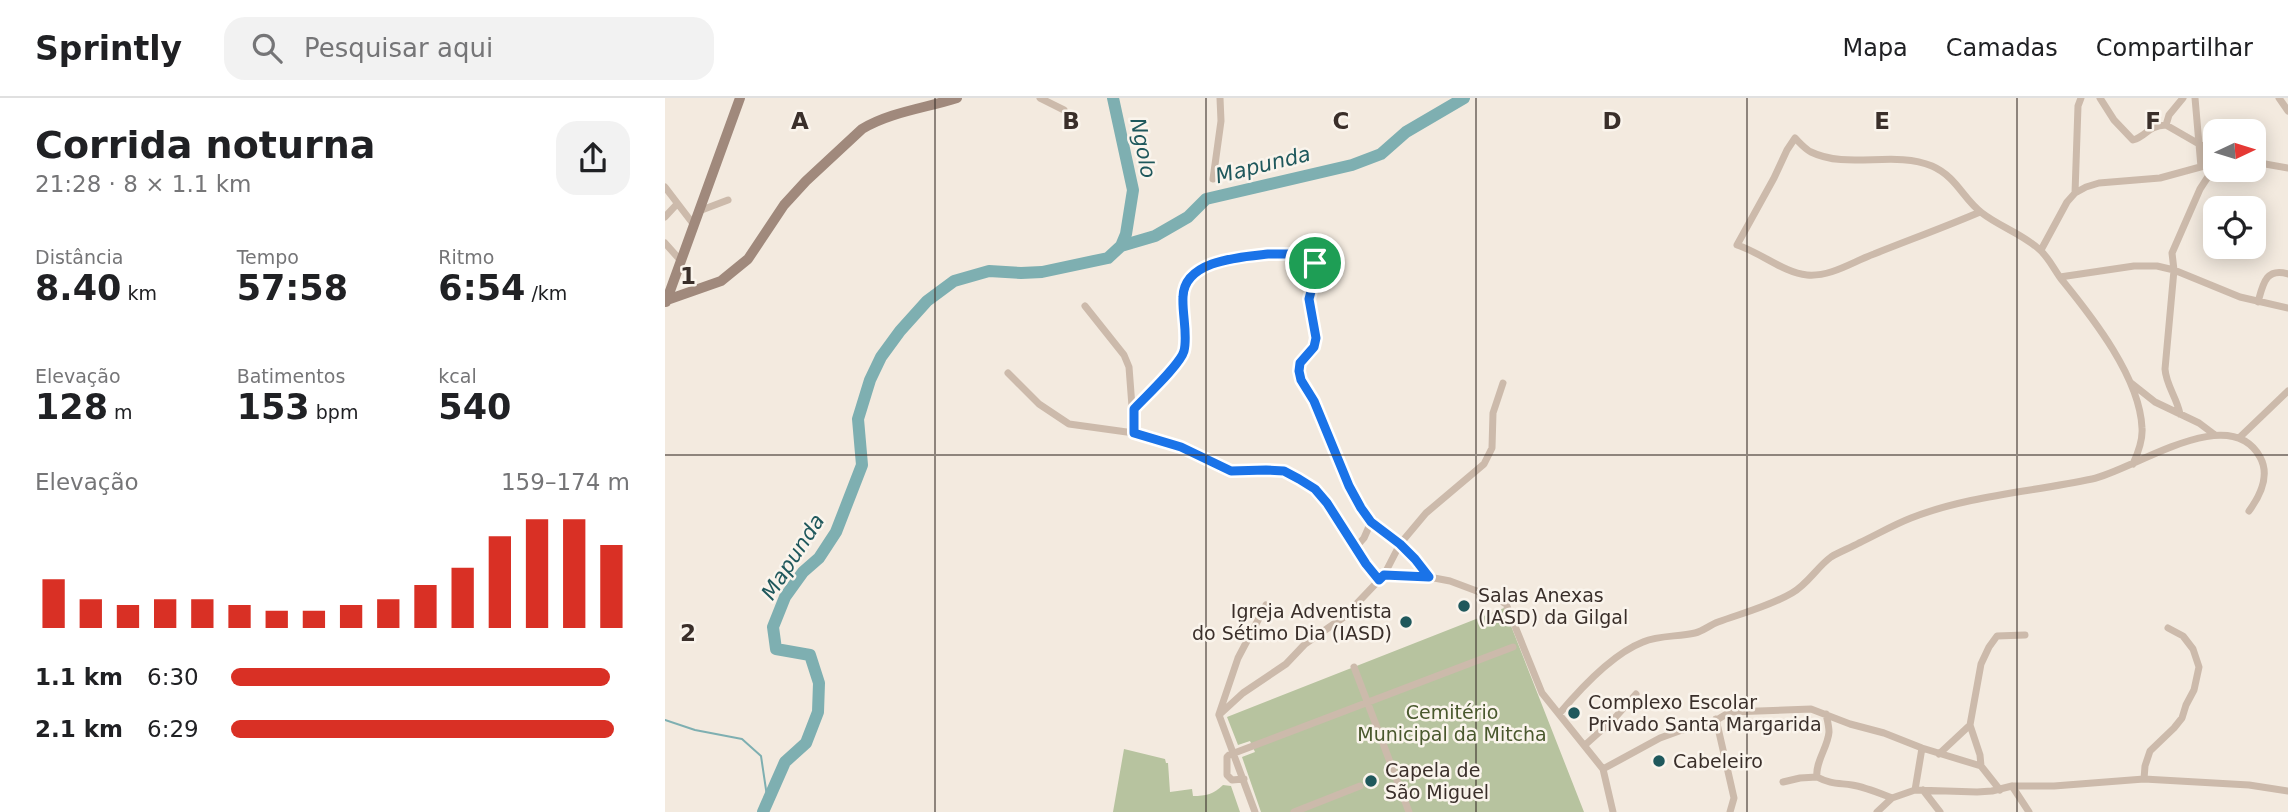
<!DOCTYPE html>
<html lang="pt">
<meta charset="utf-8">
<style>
:root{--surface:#fff;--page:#f2f2f2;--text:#202124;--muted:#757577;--line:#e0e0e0;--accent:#d93025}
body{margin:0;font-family:"DejaVu Sans",sans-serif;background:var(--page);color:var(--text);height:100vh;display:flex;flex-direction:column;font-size:26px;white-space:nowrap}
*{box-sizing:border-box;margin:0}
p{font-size:23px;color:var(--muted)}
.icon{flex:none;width:38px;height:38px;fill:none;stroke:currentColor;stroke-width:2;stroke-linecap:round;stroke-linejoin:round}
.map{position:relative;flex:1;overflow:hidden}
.sheet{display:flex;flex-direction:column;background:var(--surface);width:665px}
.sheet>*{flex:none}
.needle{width:46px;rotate:86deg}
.tools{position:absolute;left:1538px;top:21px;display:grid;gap:14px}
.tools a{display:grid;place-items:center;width:63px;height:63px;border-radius:14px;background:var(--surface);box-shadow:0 4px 18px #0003;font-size:35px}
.pin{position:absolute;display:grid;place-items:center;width:60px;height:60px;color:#fff;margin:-30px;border:4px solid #fff;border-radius:50%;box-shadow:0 2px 7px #0007}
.round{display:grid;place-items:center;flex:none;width:74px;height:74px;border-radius:21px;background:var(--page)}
.headline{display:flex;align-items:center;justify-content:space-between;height:119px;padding:0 35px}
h1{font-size:38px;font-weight:800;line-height:52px}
.metrics{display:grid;grid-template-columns:repeat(3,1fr);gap:10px;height:119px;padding:7px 35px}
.metrics div{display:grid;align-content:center}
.metrics b{font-size:35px;font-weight:800}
.metrics small{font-size:19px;font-weight:400}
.metrics p{font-size:19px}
.chart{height:196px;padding:14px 35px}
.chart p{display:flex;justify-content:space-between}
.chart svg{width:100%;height:126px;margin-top:7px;stroke:var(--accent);stroke-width:6}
ul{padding:0 35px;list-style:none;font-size:23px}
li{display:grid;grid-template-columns:112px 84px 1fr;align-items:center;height:52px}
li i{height:18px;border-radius:9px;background:var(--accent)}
header{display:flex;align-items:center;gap:42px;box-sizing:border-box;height:98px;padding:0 35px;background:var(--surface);border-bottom:2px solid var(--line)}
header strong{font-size:33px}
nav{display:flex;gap:38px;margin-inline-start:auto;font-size:24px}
.search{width:490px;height:63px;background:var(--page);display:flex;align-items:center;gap:18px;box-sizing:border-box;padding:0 24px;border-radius:21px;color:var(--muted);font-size:26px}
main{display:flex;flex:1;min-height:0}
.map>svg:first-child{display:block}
.green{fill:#b7c39f}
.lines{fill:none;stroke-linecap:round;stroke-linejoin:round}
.stream{stroke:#7eafb1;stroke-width:2}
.river{stroke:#7eafb1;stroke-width:12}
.street{stroke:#ccbaab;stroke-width:7}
.secondary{stroke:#a0897c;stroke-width:10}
.route-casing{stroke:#fff;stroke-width:14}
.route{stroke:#1a73e8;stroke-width:9}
.grid{fill:none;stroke:#3a2f2a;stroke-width:2;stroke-opacity:0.55}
.poi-dot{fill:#1f585c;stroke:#faf4ec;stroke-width:2.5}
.labels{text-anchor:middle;stroke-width:5;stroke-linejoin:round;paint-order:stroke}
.poi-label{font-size:19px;fill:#3a2f2a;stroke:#faf4ec;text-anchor:start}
.park-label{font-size:19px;fill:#49582d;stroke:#faf4ec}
.water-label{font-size:21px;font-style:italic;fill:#1f585c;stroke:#faf4ec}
.grid-label{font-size:23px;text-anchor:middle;font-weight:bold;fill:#3a2f2a;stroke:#faf4ec;stroke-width:5;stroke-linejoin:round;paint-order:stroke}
</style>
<header>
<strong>Sprintly</strong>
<div class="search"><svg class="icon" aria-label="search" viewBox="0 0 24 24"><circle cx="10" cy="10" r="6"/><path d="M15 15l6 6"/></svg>Pesquisar aqui</div>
<nav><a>Mapa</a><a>Camadas</a><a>Compartilhar</a></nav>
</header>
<main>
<section class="sheet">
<div class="headline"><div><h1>Corrida noturna</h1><p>21:28 · 8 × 1.1 km</p></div><a class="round"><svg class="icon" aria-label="share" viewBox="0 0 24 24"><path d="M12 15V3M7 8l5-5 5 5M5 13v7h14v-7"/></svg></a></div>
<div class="metrics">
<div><p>Distância</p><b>8.40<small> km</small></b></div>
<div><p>Tempo</p><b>57:58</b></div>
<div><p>Ritmo</p><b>6:54<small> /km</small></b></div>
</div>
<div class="metrics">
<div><p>Elevação</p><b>128<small> m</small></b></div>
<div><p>Batimentos</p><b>153<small> bpm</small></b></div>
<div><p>kcal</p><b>540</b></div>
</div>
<div class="chart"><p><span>Elevação</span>159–174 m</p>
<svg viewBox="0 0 160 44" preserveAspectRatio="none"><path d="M5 44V27M15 44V34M25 44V36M35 44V34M45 44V34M55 44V36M65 44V38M75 44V38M85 44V36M95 44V34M105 44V29M115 44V23M125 44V12M135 44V6M145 44V6M155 44V15"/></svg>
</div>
<ul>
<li><b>1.1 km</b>6:30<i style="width:95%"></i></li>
<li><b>2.1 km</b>6:29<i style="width:96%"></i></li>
</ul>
</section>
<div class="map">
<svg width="1623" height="714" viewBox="0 0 1623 714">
<rect width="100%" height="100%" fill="#f3eadf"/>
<path class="green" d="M839 510 919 714H596L577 659 590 654 585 643 573 647 562 619Z
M459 651 500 661 501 665H503L505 694 527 691 528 698C541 698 549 696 558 687L566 688 575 714H448Z"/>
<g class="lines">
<path class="stream" d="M0 622 30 632 77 641 96 658 103 705"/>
<path class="river" d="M448 0 468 92 461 136 456 148
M98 714 120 664 141 645 153 614 154 585 145 557 111 551 108 529 120 499 138 474 154 460 171 434 197 367 193 321 205 282 216 259 235 233 262 203 289 183 324 173 356 175 377 174 443 160 456 148 490 138 523 119 541 101 687 67 716 56 741 34 799 0"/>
<path class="street" d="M375 0 399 12
M1435 0 1449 22 1468 42C1482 38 1482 28 1501 27L1534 46 1550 52
M1530 0 1536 69
M1614 0 1623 13
M1501 27 1504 17 1518 0
M1589 64 1623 70
M548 81 556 23 555 0
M0 89 29 127
M1410 95 1413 8 1416 0
M34 113 63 102
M1315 114C1280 129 1244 142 1209 156 1187 164 1166 179 1142 177 1119 175 1095 154 1072 147L1109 80 1122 52 1130 40C1135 45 1140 51 1146 54 1183 72 1229 52 1267 68 1292 79 1298 101 1317 115 1335 129 1358 136 1375 152 1384 160 1390 173 1397 182 1428 220 1475 280 1477 330 1478 342 1473 355 1468 366
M0 119 12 106
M0 145 16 163
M1376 152 1402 104 1410 95 1421 89 1434 85 1495 80 1550 65
M1395 179 1469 168H1492L1509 172 1575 199 1623 210
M1593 204C1598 186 1601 169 1623 176
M420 208 459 257 464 269 469 335
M343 275 374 306 404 326 469 335 497 343 516 349 566 373 601 372 619 373 634 381 650 391 662 405 701 466 714 482
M1466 285 1490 304 1534 325 1550 337
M469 311C480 299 514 269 518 254 525 233 510 206 521 185 532 162 639 143 650 165L644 201 651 240 648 249 635 265 634 273 636 282 649 303 684 388 696 410 706 424 750 461 764 479
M1515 316C1512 300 1501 287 1500 271L1509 172 1507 155 1535 91 1550 68
M1574 340 1623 293
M691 449 699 440 706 424
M719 477 764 479 785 483 833 501 841 506 877 595 938 671 948 714
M689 569 744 714
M554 616 573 560 601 507
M894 616C915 591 947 556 978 544 994 537 1013 539 1030 535 1038 533 1045 527 1053 524 1078 515 1105 508 1127 495 1143 486 1152 469 1166 459 1174 454 1185 450 1194 445 1211 437 1228 427 1246 420 1305 397 1366 394 1427 381 1469 372 1564 303 1595 359 1605 377 1595 398 1584 413
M1161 616C1162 621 1164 628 1164 634 1163 649 1150 664 1152 679 1165 686 1174 685 1187 687 1200 689 1214 695 1227 700
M554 617 578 595 621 566 640 546 679 519 719 477 735 446 761 415 819 366 827 350 828 315 838 285
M554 617 590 714
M1051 621 1069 700 1065 714
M920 647 948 622 971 596
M1274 656 1305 627
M1316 668 1315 657 1305 627 1316 566 1324 549 1332 538 1360 537
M938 671 995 640 1017 632 1040 629 1065 614 1146 611 1185 626 1219 635 1257 650 1316 668 1335 692
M579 681 567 682 562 677V659L564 657 848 549
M1479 681 1480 668 1485 653 1509 630 1517 620 1521 607 1529 592 1534 569 1528 551 1518 538 1503 530
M1118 684 1135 680 1152 679
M1347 688 1364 714
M1250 692 1257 650
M1258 692 1275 714
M629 714 695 688
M1212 714 1227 700 1250 692 1312 694 1327 693 1347 688H1389L1479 681 1584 687 1623 693"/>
<path class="secondary" d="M2 202 56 183 83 161 119 107 141 83 197 31C225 14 261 10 292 0
M1 204 75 0"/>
</g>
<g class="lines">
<g class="route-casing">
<path id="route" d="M603 156H633L649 161V182L644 201 651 240 649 249 635 265 634 273 636 282 649 303 684 388 696 410 706 424 735 446 750 461 764 479 719 477 714 482 701 466 662 405 650 391 634 381 619 373 601 372 566 373 516 349 469 335V311C480 299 515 267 519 253 523 237 517 216 518 199 519 162 576 159 603 156Z"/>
</g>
<use href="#route" class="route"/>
</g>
<path class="grid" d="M270 0V714M541 0V714M811 0V714M1082 0V714M1352 0V714M0 357H1623"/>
<g class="poi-dot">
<circle cx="799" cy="508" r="7"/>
<circle cx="741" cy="524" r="7"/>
<circle cx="909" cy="615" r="7"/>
<circle cx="994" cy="663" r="7"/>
<circle cx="706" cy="683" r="7"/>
</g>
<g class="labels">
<g class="poi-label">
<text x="813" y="504">Salas Anexas<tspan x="813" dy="22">(IASD) da Gilgal</tspan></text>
<text x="727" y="520" text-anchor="end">Igreja Adventista<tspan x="727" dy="22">do Sétimo Dia (IASD)</tspan></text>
<text x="923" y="611">Complexo Escolar<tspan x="923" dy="22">Privado Santa Margarida</tspan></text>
<text x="1008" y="670">Cabeleiro</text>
<text x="720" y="679">Capela de<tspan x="720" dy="22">São Miguel</tspan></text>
</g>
<g class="park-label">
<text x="787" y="621">Cemitério<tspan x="787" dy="22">Municipal da Mitcha</tspan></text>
</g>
<g class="water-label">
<text transform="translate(478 50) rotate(79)" y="7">Ngolo</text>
<text transform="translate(598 67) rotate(-14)" y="7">Mapunda</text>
<text transform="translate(128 459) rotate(-57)" y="7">Mapunda</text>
</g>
</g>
<g class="grid-label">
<text x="135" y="31">A</text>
<text x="406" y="31">B</text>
<text x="676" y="31">C</text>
<text x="947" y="31">D</text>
<text x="1217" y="31">E</text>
<text x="1488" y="31">F</text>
<text x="23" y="186">1</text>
<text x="23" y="543">2</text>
</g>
</svg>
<div class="tools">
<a><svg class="needle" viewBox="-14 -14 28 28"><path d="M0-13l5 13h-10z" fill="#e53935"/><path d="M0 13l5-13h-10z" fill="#757577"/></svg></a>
<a><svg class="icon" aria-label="locate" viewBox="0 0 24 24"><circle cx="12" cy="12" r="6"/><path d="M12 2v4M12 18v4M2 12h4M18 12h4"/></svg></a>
</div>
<div class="pin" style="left:650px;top:165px;background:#1e9e55"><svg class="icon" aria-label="arrive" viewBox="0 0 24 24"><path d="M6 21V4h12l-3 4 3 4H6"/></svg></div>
</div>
</main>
